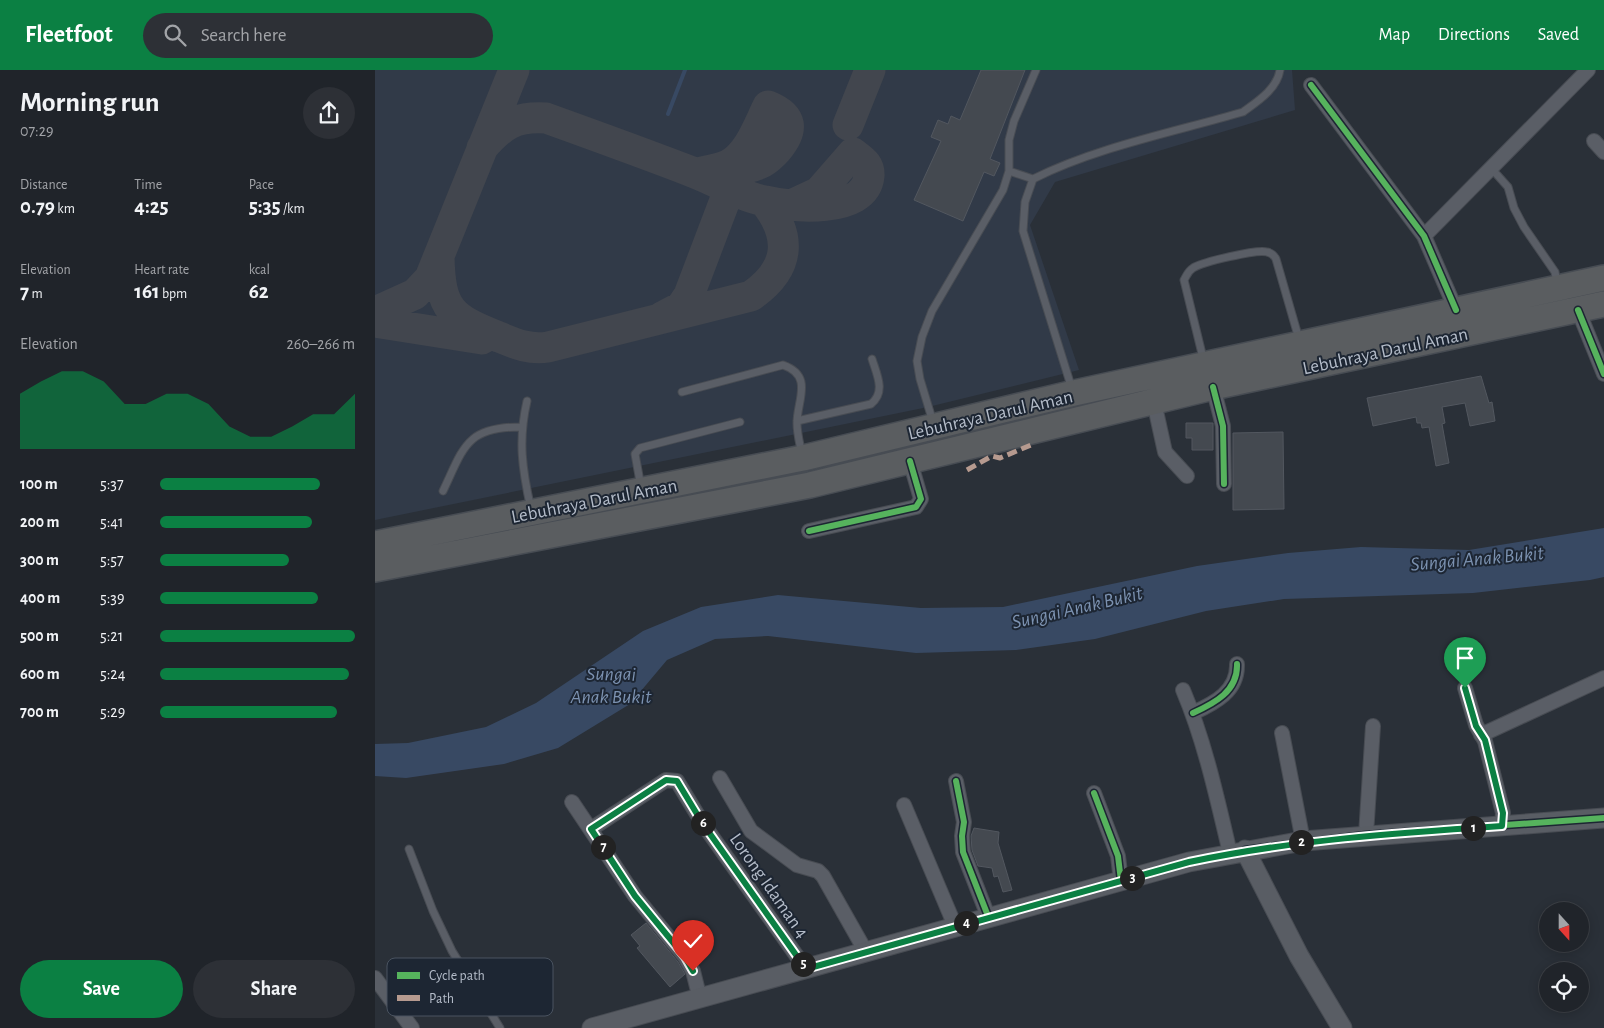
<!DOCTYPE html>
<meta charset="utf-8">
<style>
:root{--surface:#20242a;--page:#2d3036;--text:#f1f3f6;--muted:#a2a4a8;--line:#3d4147;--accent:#0b8043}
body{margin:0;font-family:"Alegreya Sans",sans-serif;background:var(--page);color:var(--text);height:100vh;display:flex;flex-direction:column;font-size:19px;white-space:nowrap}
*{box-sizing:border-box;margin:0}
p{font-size:16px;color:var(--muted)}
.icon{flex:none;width:28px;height:28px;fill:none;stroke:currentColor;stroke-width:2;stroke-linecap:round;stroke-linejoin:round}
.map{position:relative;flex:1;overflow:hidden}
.sheet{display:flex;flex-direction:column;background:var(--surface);width:375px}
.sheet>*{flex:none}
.needle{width:32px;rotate:159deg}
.buttons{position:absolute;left:1164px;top:832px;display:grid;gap:10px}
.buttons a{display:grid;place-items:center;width:50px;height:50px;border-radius:50%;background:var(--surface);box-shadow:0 2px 12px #0003,0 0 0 1px var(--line);font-size:25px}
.pin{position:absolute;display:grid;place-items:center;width:42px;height:42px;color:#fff;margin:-51px -21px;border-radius:50% 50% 50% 0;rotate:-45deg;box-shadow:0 0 5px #0007}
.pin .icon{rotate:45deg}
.km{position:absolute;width:25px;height:25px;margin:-12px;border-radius:50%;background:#222;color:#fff;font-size:14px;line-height:25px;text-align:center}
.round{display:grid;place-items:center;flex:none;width:52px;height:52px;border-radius:26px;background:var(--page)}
.overview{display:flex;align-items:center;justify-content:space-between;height:85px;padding:0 20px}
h1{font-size:28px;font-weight:700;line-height:38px}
.metrics{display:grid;grid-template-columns:repeat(3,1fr);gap:8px;height:85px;padding:5px 20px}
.metrics div{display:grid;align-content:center}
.metrics b{font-size:21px;font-weight:700}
.metrics small{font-size:14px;font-weight:400}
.metrics p{font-size:14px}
.chart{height:140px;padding:10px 20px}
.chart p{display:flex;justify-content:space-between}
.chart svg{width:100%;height:90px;margin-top:5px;fill:var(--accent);opacity:.7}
.primary-button{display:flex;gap:10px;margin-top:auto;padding:10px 20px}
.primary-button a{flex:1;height:58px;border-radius:30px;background:var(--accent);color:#fff;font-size:20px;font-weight:700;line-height:58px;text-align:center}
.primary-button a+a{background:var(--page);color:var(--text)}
ul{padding:0 20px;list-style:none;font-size:16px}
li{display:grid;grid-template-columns:80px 60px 1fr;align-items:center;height:38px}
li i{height:12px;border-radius:6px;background:var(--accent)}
header{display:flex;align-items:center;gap:30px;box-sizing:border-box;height:70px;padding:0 25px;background:var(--accent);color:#fff}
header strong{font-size:24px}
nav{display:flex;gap:28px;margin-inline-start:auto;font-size:18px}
.search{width:350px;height:45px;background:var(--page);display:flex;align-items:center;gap:12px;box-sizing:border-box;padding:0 18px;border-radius:28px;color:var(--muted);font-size:19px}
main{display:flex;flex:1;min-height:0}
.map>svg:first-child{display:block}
.airport{fill:#313a48}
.water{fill:#384963}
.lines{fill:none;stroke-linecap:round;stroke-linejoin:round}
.stream{stroke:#384963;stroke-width:4}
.taxiway{stroke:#42464e;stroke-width:31}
.building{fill:#444950;stroke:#52575f}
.lane-casing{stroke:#484c53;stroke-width:9}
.street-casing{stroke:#484c53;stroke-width:16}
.secondary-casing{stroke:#484c53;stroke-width:21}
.highway-casing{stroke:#474c53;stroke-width:28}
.lane{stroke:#5a5e66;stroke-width:7}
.street{stroke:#5a5e66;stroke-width:14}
.secondary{stroke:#595d64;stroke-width:19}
.highway{stroke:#5a5d60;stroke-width:25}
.quiet{stroke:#b69a8f;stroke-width:5;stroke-dasharray:10 5;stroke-linecap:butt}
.cycleway-casing{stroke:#1d2633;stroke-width:9}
.cycleway{stroke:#56b35d;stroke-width:6}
.route-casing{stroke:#fff;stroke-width:10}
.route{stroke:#0b8043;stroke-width:6}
.labels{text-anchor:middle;stroke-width:4;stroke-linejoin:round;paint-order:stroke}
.street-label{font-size:19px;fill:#b4bcc9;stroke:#1d2633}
.water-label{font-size:20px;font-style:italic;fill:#7c92b1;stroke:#1d2633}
.key{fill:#1d2633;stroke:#4a5360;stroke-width:1}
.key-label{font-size:14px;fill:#b4bcc9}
</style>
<header>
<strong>Fleetfoot</strong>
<div class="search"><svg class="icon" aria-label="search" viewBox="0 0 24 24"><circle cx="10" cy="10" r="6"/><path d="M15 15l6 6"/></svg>Search here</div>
<nav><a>Map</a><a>Directions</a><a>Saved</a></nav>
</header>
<main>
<section class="sheet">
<div class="overview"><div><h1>Morning run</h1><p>07:29</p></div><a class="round"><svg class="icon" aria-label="share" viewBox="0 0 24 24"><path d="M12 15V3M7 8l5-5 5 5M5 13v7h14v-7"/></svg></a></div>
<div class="metrics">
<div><p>Distance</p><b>0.79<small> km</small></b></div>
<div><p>Time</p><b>4:25</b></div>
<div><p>Pace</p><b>5:35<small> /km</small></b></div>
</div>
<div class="metrics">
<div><p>Elevation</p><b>7<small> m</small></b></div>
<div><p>Heart rate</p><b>161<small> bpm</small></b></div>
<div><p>kcal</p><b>62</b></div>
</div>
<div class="chart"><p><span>Elevation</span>260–266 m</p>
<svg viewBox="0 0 160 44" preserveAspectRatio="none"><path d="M0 44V17L10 11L20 6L30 6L40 11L50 22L60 22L70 17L80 17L90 22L100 33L110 38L120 38L130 33L140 27L150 27L160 17V44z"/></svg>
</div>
<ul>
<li><b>100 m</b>5:37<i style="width:82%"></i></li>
<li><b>200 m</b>5:41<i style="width:78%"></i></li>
<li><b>300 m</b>5:57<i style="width:66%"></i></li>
<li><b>400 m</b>5:39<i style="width:81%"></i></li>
<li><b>500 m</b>5:21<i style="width:100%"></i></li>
<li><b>600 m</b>5:24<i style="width:97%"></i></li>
<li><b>700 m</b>5:29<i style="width:91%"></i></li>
</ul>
<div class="primary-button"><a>Save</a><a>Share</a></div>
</section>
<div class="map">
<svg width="1229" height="958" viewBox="0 0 1229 958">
<rect width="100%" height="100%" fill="#2a3038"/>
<path class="airport" d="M0 0H917L920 40 680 112 655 155 704 300 553 337 0 450Z"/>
<path class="water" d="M1229 458V507L1215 510 1098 523 909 529 831 541 720 569 641 580 541 583 393 566 340 569 292 590 255 634 183 678 129 694 31 708 0 706V674L33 673 111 657 161 633 268 561 326 537 403 525 546 538 628 537 822 496 913 483 986 477 1094 480Z"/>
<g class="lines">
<path class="stream" d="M293 44 310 0"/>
<path class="taxiway" d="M393 36C418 46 419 60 402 80 396 86 392 91 384 94 365 102 341 101 322 103 332 101 344 99 353 95 374 84 383 56 393 36Z
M473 55 495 0
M107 78C127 55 140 46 171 48 221 66 271 84 320 103 343 112 367 127 390 131 417 137 490 145 494 106 495 94 487 90 478 83L444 122 416 135
M64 186C65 240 76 248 124 267 141 274 155 280 173 277L376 226C415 199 418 167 389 131
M0 242 40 224 55 208 139 0
M287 247 306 237 314 225 355 117 362 104 367 99
M0 252 107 269"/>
</g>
<path class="building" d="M606 0H650L615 89 625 93 619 106 609 102 588 151 539 130 566 71 556 67 563 50 573 54 576 46 585 50Z
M1106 306 1114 333 1117 332 1120 351 1095 356 1090 333 1067 337 1070 353 1067 354 1074 393 1061 396 1054 357 1047 358 1046 353H1042L1041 347 998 356 992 328Z
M811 353H838V380H817V368H811Z
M908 362 909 439 858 440V363Z
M599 758 624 762 623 773 637 820 628 822 623 806 619 807 617 798 603 796 597 780 596 766Z
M271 853 303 892 310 904 295 917 262 878 265 876 256 865Z"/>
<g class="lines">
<g class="lane-casing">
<path id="lane" d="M1116 98 1133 117 1139 138 1149 157 1180 202 1182 213
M634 101 658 109
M829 292 809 210C812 205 813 201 818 198 827 192 882 179 892 182 897 183 899 185 901 189L924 269
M697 319 648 161 650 132 658 109C722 77 799 62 868 42 883 31 902 19 905 0
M307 322 408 295C439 306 422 330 422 353 422 364 425 374 427 385
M152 331C143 370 147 399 156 439
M422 351 496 334C511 322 502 305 497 289
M558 352 545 309 542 291 547 267 557 241 628 120 634 101V70L639 51 661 0
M266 417 260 384 265 378 365 352
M68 421C89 377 91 357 146 357
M34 779 58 841 77 881 125 958"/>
</g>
<g class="street-casing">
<path id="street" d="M936 15 1049 166 1081 240
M1219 71 1229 82
M1049 166 1213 0
M1203 240 1229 304
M838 317 848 356 849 414
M779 332 790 382 812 406
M434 461 541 437 546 429 535 391
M1090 618 1101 655 1110 671 1128 743 1127 756
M808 620C830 672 842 728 855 783
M818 643C840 633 863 621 862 594
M907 663 928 771
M1106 665 1229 608
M345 708 376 761 422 795 443 801 448 806 491 882
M581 711 589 752 587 766 588 782 613 846
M719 723 743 786 746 811
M197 732 260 826 310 887 318 901 325 929
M529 735 580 856
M216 759 291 710 302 711 328 754 431 899
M991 765 998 656
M0 908 37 958"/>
</g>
<g class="secondary-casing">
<path id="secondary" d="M870 780 924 886 967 958
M217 958 814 792 928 771 1229 748"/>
</g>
<g class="highway-casing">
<path id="highway" d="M0 474 428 388 699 323 1229 208
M0 499 435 415 838 317 1229 234"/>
</g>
<use href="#lane" class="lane"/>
<use href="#street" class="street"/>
<use href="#secondary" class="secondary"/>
<use href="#highway" class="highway"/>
<path class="quiet" d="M592 400 617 386 625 388 656 375"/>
<g class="cycleway-casing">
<path id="cycleway" d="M936 15 1049 166 1081 240
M1203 240 1229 304
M838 317 848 356 849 414
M434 461 541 437 546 429 535 391
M818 643C840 633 863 621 862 594
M581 711 589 752 587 766 588 782 613 846
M719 723 743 786 746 811
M216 759 291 710 302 711 328 754 431 899
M870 780 991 765 1229 748"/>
</g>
<use href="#cycleway" class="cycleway"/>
</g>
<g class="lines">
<g class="route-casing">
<path id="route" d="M318 901 310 887 260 826 216 759 291 710 302 711 328 754 431 899 814 792C919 770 1020 763 1127 756L1128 743 1110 670 1101 656 1090 618"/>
</g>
<use href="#route" class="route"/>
</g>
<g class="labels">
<g class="street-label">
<text transform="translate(1010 280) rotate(-12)" y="7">Lebuhraya Darul Aman</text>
<text transform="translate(615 344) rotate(-13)" y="7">Lebuhraya Darul Aman</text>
<text transform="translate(219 430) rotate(-11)" y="7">Lebuhraya Darul Aman</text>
<text transform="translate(395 815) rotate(55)" y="7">Lorong Idaman 4</text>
</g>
<g class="water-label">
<text transform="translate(1102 488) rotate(-5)" y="7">Sungai Anak Bukit</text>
<text transform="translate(702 537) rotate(-13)" y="7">Sungai Anak Bukit</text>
<text x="236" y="610">Sungai<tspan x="236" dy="23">Anak Bukit</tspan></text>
</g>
</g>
<rect x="12" y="888" width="166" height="58" rx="8" class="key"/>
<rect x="22" y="902" width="23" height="7" fill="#56b35d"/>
<rect x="22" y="925" width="23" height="6" fill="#b69a8f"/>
<g class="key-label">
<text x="54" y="910">Cycle path</text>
<text x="54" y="933">Path</text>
</g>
</svg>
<div class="buttons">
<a><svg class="needle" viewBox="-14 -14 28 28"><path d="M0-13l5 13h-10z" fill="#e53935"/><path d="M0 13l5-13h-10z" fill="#a2a4a8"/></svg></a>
<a><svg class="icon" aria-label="locate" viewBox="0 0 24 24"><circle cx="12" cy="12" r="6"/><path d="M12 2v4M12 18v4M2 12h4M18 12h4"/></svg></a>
</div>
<div class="pin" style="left:1090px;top:618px;background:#1e9e55"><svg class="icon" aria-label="arrive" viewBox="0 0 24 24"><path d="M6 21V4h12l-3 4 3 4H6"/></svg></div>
<div class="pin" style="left:318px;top:901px;background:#d93025"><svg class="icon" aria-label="check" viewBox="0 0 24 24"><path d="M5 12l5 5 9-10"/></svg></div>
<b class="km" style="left:1098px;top:758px">1</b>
<b class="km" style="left:926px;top:772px">2</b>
<b class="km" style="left:757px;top:808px">3</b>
<b class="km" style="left:591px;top:853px">4</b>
<b class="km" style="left:428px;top:894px">5</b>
<b class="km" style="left:328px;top:753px">6</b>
<b class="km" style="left:228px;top:777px">7</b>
</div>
</main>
